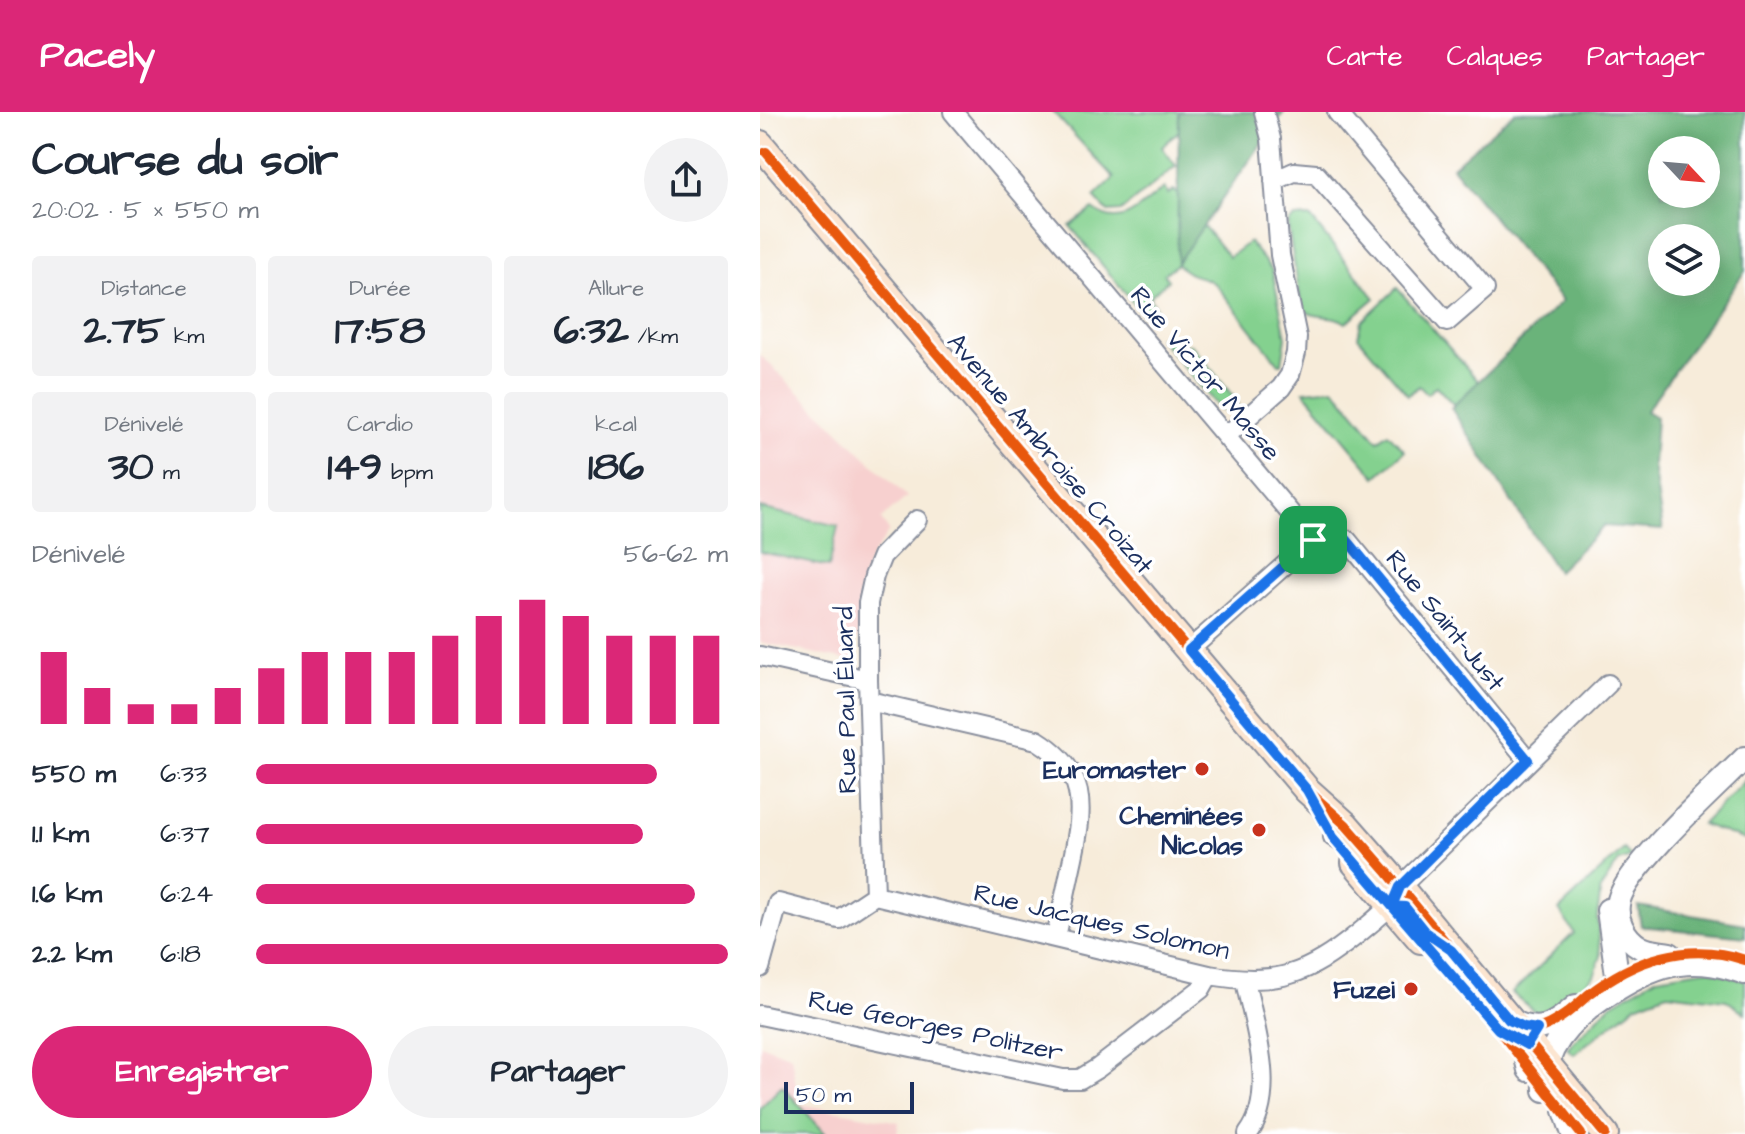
<!DOCTYPE html>
<html lang="fr">
<meta charset="utf-8">
<style>
:root{--surface:#fff;--page:#f2f2f3;--text:#1f2937;--muted:#747a83;--accent:#db2777}
body{margin:0;font-family:"Architects Daughter",sans-serif;background:var(--page);color:var(--text);height:100vh;display:flex;flex-direction:column;font-size:30px;white-space:nowrap}
*{box-sizing:border-box;margin:0}
p{font-size:26px;color:var(--muted)}
.icon{flex:none;width:44px;height:44px;fill:none;stroke:currentColor;stroke-width:2;stroke-linecap:round;stroke-linejoin:round}
.map{position:relative;flex:1;overflow:hidden}
.drawer{display:flex;flex-direction:column;background:var(--surface);width:760px}
.drawer>*{flex:none}
.needle{width:52px;rotate:116deg}
.tools{position:absolute;left:888px;top:24px;display:grid;gap:16px}
.tools a{display:grid;place-items:center;width:72px;height:72px;border-radius:50%;background:var(--surface);box-shadow:0 4px 20px #0003;font-size:40px}
.scale{position:absolute;left:24px;bottom:20px;width:130px;box-sizing:border-box;padding-left:8px;border:4px solid #1b2f5e;border-top:0;font-size:22px;line-height:28px;white-space:nowrap;color:#1b2f5e;-webkit-text-stroke:6px #fff;paint-order:stroke}
.pin{position:absolute;display:grid;place-items:center;width:68px;height:68px;color:#fff;margin:-34px;border-radius:16px;box-shadow:0 4px 12px #0006}
.round{display:grid;place-items:center;flex:none;width:84px;height:84px;border-radius:42px;background:var(--page)}
.headline{display:flex;align-items:center;justify-content:space-between;height:136px;padding:0 32px}
h1{font-size:44px;font-weight:700;line-height:60px}
.stats{display:grid;grid-template-columns:repeat(3,1fr);gap:12px;height:136px;padding:8px 32px}
.stats div{display:grid;align-content:center;border-radius:8px;background:var(--page);text-align:center}
.stats b{font-size:40px;font-weight:700}
.stats small{font-size:22px;font-weight:400}
.stats p{font-size:22px}
.chart{height:224px;padding:16px 32px}
.chart p{display:flex;justify-content:space-between}
.chart svg{width:100%;height:144px;margin-top:8px;stroke:var(--accent);stroke-width:6}
.cta{display:flex;gap:16px;margin-top:auto;padding:16px 32px}
.cta a{flex:1;height:92px;border-radius:48px;background:var(--accent);color:#fff;font-size:32px;font-weight:700;line-height:92px;text-align:center}
.cta a+a{background:var(--page);color:var(--text)}
ul{padding:0 32px;list-style:none;font-size:26px}
li{display:grid;grid-template-columns:128px 96px 1fr;align-items:center;height:60px}
li i{height:20px;border-radius:10px;background:var(--accent)}
header{display:flex;align-items:center;gap:48px;box-sizing:border-box;height:112px;padding:0 40px;background:var(--accent);color:#fff}
header strong{font-size:38px}
nav{display:flex;gap:44px;margin-inline-start:auto;font-size:28px}
main{display:flex;flex:1;min-height:0}
.map>svg:first-child{display:block}
.built{fill:#f7d0cf}
.green{fill:#84d18f;stroke:#508076;stroke-width:2}
.forest{fill:#6bb37a;stroke:#43716c;stroke-width:2;fill-rule:evenodd}
.lines{fill:none;stroke-linecap:round;stroke-linejoin:round}
.minor-casing{stroke:#898e9c;stroke-width:22}
.tertiary-casing{stroke:#898e9c;stroke-width:26}
.secondary-casing{stroke:#898e9c;stroke-width:30}
.minor{stroke:#fff;stroke-width:18}
.tertiary{stroke:#fff;stroke-width:22}
.secondary{stroke:#fce5d0;stroke-width:26}
.cycleway-casing{stroke:#fff;stroke-width:15}
.cycleway{stroke:#e8590c;stroke-width:10}
.route-casing{stroke:#fff;stroke-width:16}
.route{stroke:#1a73e8;stroke-width:10}
.poi-dot{fill:#c8321e;stroke:#fff;stroke-width:3}
.labels{text-anchor:middle;stroke-width:7;stroke-linejoin:round;paint-order:stroke}
.street-label{font-size:26px;fill:#1b2f5e;stroke:#fff}
.poi-label{font-size:26px;font-weight:bold;fill:#1b2f5e;stroke:#fff;text-anchor:end}
</style>
<header>
<strong>Pacely</strong>
<nav><a>Carte</a><a>Calques</a><a>Partager</a></nav>
</header>
<main>
<section class="drawer">
<div class="headline"><div><h1>Course du soir</h1><p>20:02 · 5 × 550 m</p></div><a class="round"><svg class="icon" aria-label="share" viewBox="0 0 24 24"><path d="M12 15V3M7 8l5-5 5 5M5 13v7h14v-7"/></svg></a></div>
<div class="stats">
<div><p>Distance</p><b>2.75<small> km</small></b></div>
<div><p>Durée</p><b>17:58</b></div>
<div><p>Allure</p><b>6:32<small> /km</small></b></div>
</div>
<div class="stats">
<div><p>Dénivelé</p><b>30<small> m</small></b></div>
<div><p>Cardio</p><b>149<small> bpm</small></b></div>
<div><p>kcal</p><b>186</b></div>
</div>
<div class="chart"><p><span>Dénivelé</span>56–62 m</p>
<svg viewBox="0 0 160 44" preserveAspectRatio="none"><path d="M5 44V22M15 44V33M25 44V38M35 44V38M45 44V33M55 44V27M65 44V22M75 44V22M85 44V22M95 44V17M105 44V11M115 44V6M125 44V11M135 44V17M145 44V17M155 44V17"/></svg>
</div>
<ul>
<li><b>550 m</b>6:33<i style="width:85%"></i></li>
<li><b>1.1 km</b>6:37<i style="width:82%"></i></li>
<li><b>1.6 km</b>6:24<i style="width:93%"></i></li>
<li><b>2.2 km</b>6:18<i style="width:100%"></i></li>
</ul>
<div class="cta"><a>Enregistrer</a><a>Partager</a></div>
</section>
<div class="map">
<svg width="985" height="1022" viewBox="0 0 985 1022">
<rect width="100%" height="100%" fill="#fff"/>
<filter id="ink" filterUnits="userSpaceOnUse"><feTurbulence type="fractalNoise" baseFrequency=".0125" numOctaves="2"/><feDisplacementMap in="SourceGraphic" scale="16" xChannelSelector="R" yChannelSelector="G"/><feConvolveMatrix kernelMatrix="1 2 1 2 8 2 1 2 1" color-interpolation-filters="sRGB"/></filter>
<filter id="wash" filterUnits="userSpaceOnUse"><feTurbulence type="fractalNoise" baseFrequency=".006" numOctaves="4" result="noise"/><feDisplacementMap in="SourceGraphic" scale="32" xChannelSelector="R" yChannelSelector="G"/><feGaussianBlur stdDeviation="1.8" result="paint"/><feColorMatrix in="noise" values="0 0 0 0 0 0 0 0 0 0 0 0 0 0 0 0 0 1.4 0 .05"/><feComposite in="paint" operator="in"/></filter>
<g filter="url(#wash)">
<rect width="100%" height="100%" fill="#f7ecda"/>
<path class="built" d="M0 243 147 385 121 407 129 419 111 445 103 464 98 485V527H89V540L97 541 91 549 0 530Z
M0 932 31 944 39 992 139 1010 137 1022H0Z"/>
<path class="green" d="M293 0H456L431 7 402 35 416 54 361 99 348 100 334 85 354 66Z
M404 76 408 82 414 78 469 145 489 130 512 158 526 225 522 252H519L456 173C441 161 434 169 417 152L404 162 408 168 389 185 396 197 385 205 310 114 333 97C362 120 380 94 404 76Z
M550 105 615 186 586 211C574 201 555 208 542 197L528 115 529 110 534 106Z
M637 176 719 270 694 293 676 274 667 282 659 274 648 283 598 225 601 210Z
M403 224 424 233 431 232 476 288 479 297 465 299 459 296 399 226Z
M574 276 618 329 628 321 645 339 616 365 544 279Z
M0 396 78 414 69 455 0 440Z
M985 668V728L942 712Z
M864 737 871 745 859 749 841 776 837 806 841 844 834 864 790 903 776 901 752 881 814 821 799 798Z
M948 857 985 869V901L966 888 907 881 876 893 814 942 807 936 850 893 897 865Z
M22 974 66 1022H0V996Z"/>
<path class="forest" d="M419 0H524L417 151Z
M755 0H985V159L886 299 896 305 893 353 903 418 844 414 797 460 691 296 802 189 692 55ZM946 38V82H902V38ZM946 126V170H902V126Z
M878 794 985 812V825L881 814Z"/>
</g>
<g filter="url(#ink)">
<g class="lines">
<g class="minor-casing">
<path id="minor" d="M193 0 553 428
M514 69 534 60 556 62 687 210 725 177 577 0
M466 324 521 276 530 263 536 241 537 225 520 143 511 27 504 0
M429 538 553 428 576 424 587 428 768 648
M0 544 108 568
M109 589 277 628C327 659 324 694 313 746 307 773 302 799 296 825
M573 725 599 741 605 749
M115 783 449 863C517 874 546 864 599 821 618 805 630 798 640 775L848 572
M115 783 108 568V491L114 464 122 444 157 408
M0 856 18 791 79 807 115 783
M485 869C494 912 518 983 488 1022
M0 903 303 967H320L338 956 441 877 449 863
M803 999 811 1022"/>
</g>
<g class="tertiary-casing">
<path id="tertiary" d="M848 798 857 863
M910 842C900 840 888 840 880 835 864 826 854 805 859 788 868 754 957 674 985 646
M749 908C780 923 792 915 816 894
M769 958C765 945 765 933 773 921
M785 978C784 959 789 941 800 926 822 895 881 857 919 852 943 849 962 853 985 861"/>
</g>
<g class="secondary-casing">
<path id="secondary" d="M0 32 547 678 586 713 628 761 845 1022
M595 751 661 828"/>
</g>
<use href="#minor" class="minor"/>
<use href="#tertiary" class="tertiary"/>
<use href="#secondary" class="secondary"/>
<g class="cycleway-casing">
<path id="cycleway" d="M6 40 547 678 586 713 628 761 845 1022
M555 692 573 725 738 917 821 1022
M777 917C798 911 812 897 828 883 874 847 928 829 985 848"/>
</g>
<use href="#cycleway" class="cycleway"/>
</g>
</g>
<g class="lines" filter="url(#ink)">
<g class="route-casing">
<path id="route" d="M553 428 429 538 547 678 573 725 632 794 645 795 665 820 691 838 749 908 764 915 777 917 767 933 738 917 632 794 640 775 768 648 587 428 576 424 553 428"/>
</g>
<use href="#route" class="route"/>
</g>
<g class="poi-dot">
<circle cx="442" cy="657" r="8"/>
<circle cx="499" cy="718" r="8"/>
<circle cx="651" cy="877" r="8"/>
</g>
<g class="labels">
<g class="street-label">
<text transform="translate(446 261) rotate(50)" y="9">Rue Victor Masse</text>
<text transform="translate(291 341) rotate(50)" y="9">Avenue Ambroise Croizat</text>
<text transform="translate(686 508) rotate(51)" y="9">Rue Saint-Just</text>
<text transform="translate(85 588) rotate(-91)" y="9">Rue Paul Éluard</text>
<text transform="translate(342 809) rotate(13)" y="9">Rue Jacques Solomon</text>
<text transform="translate(176 913) rotate(12)" y="9">Rue Georges Politzer</text>
</g>
<g class="poi-label">
<text x="426" y="666">Euromaster</text>
<text x="483" y="712">Cheminées<tspan x="483" dy="30">Nicolas</tspan></text>
<text x="635" y="886">Fuzei</text>
</g>
</g>
</svg>
<div class="tools">
<a><svg class="needle" viewBox="-14 -14 28 28"><path d="M0-13l5 13h-10z" fill="#e53935"/><path d="M0 13l5-13h-10z" fill="#747a83"/></svg></a>
<a><svg class="icon" aria-label="layers" viewBox="0 0 24 24"><path d="M12 4l9 5-9 5-9-5zM3 14l9 5 9-5"/></svg></a>
</div>
<div class="scale">50 m</div>
<div class="pin" style="left:553px;top:428px;background:#1e9e55"><svg class="icon" aria-label="arrive" viewBox="0 0 24 24"><path d="M6 21V4h12l-3 4 3 4H6"/></svg></div>
</div>
</main>
